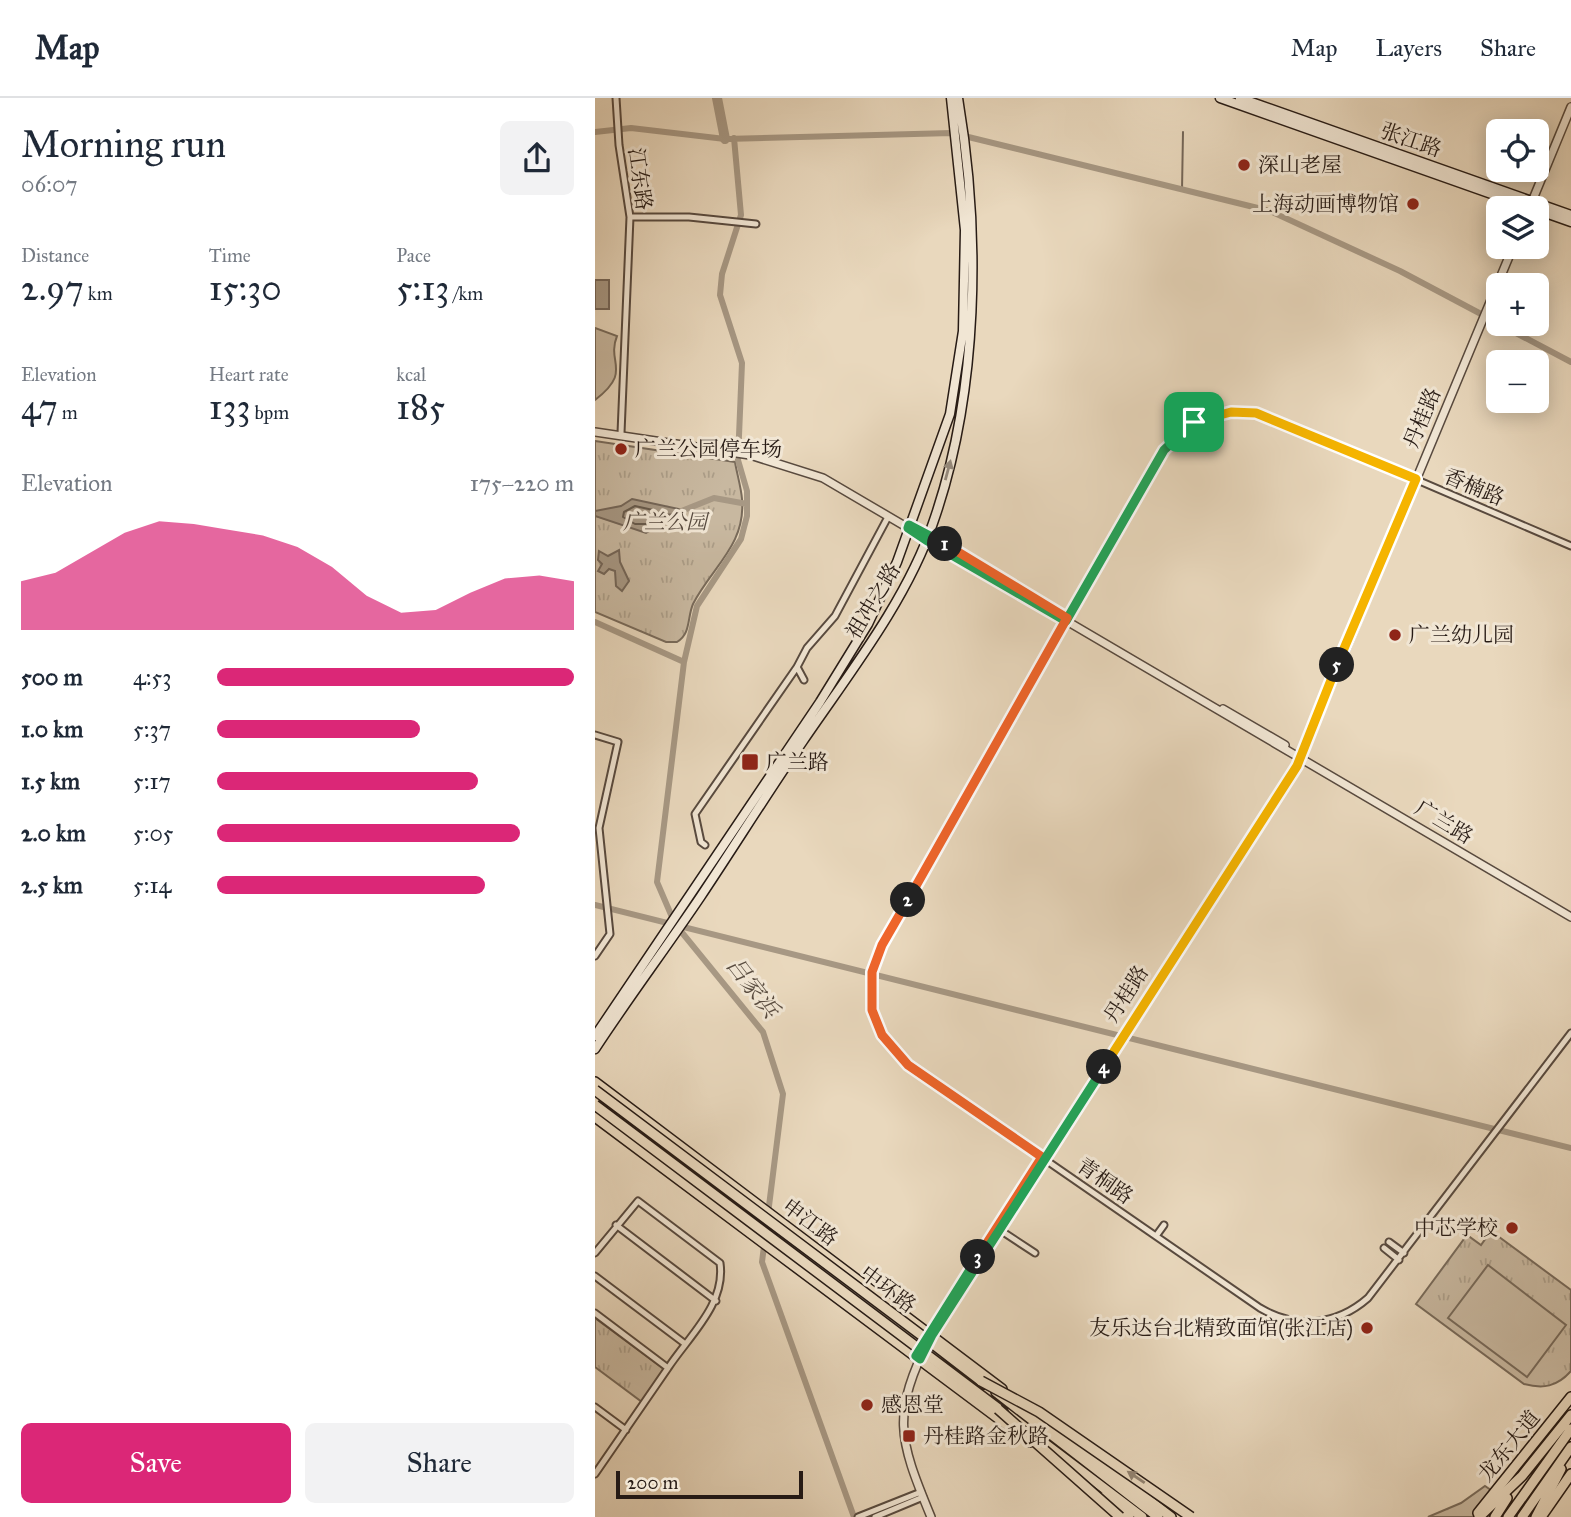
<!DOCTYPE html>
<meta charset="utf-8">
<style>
:root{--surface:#fff;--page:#f2f2f3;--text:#1f2937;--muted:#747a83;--line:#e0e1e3;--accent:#db2777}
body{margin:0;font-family:"IM FELL Great Primer","Noto Serif SC",serif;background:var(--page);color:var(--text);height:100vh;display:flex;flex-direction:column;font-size:26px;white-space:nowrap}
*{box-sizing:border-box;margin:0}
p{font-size:23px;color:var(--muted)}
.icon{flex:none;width:38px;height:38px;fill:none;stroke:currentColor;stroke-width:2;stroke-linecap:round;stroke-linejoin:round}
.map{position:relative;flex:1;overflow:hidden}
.drawer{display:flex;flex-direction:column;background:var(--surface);width:595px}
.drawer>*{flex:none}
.controls{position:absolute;left:891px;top:21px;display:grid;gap:14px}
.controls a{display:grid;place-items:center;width:63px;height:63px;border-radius:10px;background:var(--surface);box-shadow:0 4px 18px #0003;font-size:35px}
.scale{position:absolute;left:21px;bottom:18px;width:187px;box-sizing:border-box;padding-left:7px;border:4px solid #271b15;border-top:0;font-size:19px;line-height:24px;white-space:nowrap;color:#271b15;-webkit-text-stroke:5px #f1e6d4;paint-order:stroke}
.pin{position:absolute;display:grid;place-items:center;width:60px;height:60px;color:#fff;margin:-30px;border-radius:14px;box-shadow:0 4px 10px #0006}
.km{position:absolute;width:35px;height:35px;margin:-18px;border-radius:50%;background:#222;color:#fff;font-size:19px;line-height:35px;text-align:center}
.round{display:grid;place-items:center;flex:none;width:74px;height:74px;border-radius:10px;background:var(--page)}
.summary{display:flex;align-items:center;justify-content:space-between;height:119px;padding:0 21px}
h1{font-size:38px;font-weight:600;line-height:52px}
.metrics{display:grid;grid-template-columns:repeat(3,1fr);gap:10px;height:119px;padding:7px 21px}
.metrics div{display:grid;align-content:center}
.metrics b{font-size:35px;font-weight:600}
.metrics small{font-size:19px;font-weight:400}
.metrics p{font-size:19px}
.chart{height:196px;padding:14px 21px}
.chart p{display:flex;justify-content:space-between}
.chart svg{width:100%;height:126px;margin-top:7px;fill:var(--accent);opacity:.7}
.action{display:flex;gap:14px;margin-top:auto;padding:14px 21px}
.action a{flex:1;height:80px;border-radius:10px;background:var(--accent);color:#fff;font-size:28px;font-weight:600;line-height:80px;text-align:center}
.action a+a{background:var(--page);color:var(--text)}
ul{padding:0 21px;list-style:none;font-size:23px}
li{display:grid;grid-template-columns:112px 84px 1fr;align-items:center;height:52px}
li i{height:18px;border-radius:9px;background:var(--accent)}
header{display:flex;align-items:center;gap:42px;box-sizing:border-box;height:98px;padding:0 35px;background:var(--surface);border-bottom:2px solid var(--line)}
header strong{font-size:33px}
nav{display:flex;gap:38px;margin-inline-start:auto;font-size:24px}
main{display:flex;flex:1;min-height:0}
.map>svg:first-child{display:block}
.grass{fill:url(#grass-tufts);stroke:#786a5a;stroke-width:2}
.garden{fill:#c8b8a0;stroke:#786a5a;stroke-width:2}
.water{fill:#a79884;stroke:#746658;stroke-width:2}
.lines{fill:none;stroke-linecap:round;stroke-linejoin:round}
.shore{stroke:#675a4c;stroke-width:2}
.stream{stroke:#746658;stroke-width:2}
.canal{stroke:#a79884;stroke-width:6}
.river{stroke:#a79884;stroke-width:10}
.minor-casing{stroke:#584a3f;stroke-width:9}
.tertiary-casing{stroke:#584a3f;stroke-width:10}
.secondary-casing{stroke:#271b15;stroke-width:11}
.primary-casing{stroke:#271b15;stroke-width:12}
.trunk-casing{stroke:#271b15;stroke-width:12}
.minor{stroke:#f1e6d4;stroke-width:5}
.tertiary{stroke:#f1e6d4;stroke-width:7}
.secondary{stroke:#f1e6d4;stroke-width:8}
.primary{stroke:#e9d8bd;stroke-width:9}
.trunk{stroke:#e9d8bd;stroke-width:9}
.trunk-bridge-casing{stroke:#271b15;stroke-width:12;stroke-linecap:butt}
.trunk-bridge{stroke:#e9d8bd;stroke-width:9}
.oneway{fill:#968b7e}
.oneway2{fill:#928371}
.split-1-casing{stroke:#fff;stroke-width:14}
.split-2-casing{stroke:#fff;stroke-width:14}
.split-3-casing{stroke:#fff;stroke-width:14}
.split-4-casing{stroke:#fff;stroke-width:14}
.split-5-casing{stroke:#fff;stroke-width:14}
.split-6-casing{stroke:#fff;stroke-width:14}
.split-1{stroke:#22a559;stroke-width:9}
.split-2{stroke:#f0652b;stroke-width:9}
.split-3{stroke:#f0652b;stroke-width:9}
.split-4{stroke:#22a559;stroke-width:9}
.split-5{stroke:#f5b400;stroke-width:9}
.split-6{stroke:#f5b400;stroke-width:9}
.poi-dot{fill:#8f2418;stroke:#f1e6d4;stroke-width:2.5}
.labels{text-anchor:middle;stroke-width:6;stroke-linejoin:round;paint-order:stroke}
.street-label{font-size:21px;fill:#271b15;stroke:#f1e6d4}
.poi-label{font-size:21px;fill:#271b15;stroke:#f1e6d4;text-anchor:start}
.park-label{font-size:21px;font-style:italic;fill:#574a3f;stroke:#f1e6d4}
.water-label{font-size:23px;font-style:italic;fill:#5a4d41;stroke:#f1e6d4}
</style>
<header>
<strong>Map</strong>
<nav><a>Map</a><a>Layers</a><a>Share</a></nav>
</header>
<main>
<section class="drawer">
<div class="summary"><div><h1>Morning run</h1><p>06:07</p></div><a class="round"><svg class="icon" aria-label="share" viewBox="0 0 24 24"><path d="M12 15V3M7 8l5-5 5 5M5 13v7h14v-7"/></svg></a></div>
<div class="metrics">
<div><p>Distance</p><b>2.97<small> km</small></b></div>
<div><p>Time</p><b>15:30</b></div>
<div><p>Pace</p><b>5:13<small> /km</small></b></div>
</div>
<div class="metrics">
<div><p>Elevation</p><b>47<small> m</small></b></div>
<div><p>Heart rate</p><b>133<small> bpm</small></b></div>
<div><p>kcal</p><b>185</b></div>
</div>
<div class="chart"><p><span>Elevation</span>175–220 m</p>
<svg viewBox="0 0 160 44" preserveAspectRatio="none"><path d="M0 44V27L10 24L20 17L30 10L40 6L50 7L60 9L70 11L80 15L90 22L100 32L110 38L120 37L130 31L140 26L150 25L160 27V44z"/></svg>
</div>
<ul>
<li><b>500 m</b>4:53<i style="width:100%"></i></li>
<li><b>1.0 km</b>5:37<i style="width:57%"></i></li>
<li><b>1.5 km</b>5:17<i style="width:73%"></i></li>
<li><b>2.0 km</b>5:05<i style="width:85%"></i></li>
<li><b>2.5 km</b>5:14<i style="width:75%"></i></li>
</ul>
<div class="action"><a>Save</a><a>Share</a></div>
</section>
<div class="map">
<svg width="976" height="1419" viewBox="0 0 976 1419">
<defs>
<pattern id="grass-tufts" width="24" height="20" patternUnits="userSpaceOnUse" patternTransform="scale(1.75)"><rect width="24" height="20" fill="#c8b8a0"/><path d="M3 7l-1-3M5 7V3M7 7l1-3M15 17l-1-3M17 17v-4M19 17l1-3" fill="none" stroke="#ac9e89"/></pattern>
</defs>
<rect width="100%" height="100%" fill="#e9d8bd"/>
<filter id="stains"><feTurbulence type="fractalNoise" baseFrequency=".00286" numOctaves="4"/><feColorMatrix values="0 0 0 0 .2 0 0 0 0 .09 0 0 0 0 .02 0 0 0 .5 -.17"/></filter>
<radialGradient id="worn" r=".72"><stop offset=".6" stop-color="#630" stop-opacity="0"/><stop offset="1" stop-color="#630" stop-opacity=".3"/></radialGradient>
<path class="grass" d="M0 343 140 364C142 376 146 389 147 401 151 447 117 469 98 506 92 520 96 536 82 544H71L0 514Z
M896 1133 976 1192V1273C962 1289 948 1291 929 1286L821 1206 872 1137 886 1147Z
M0 1220 69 1271 47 1304 0 1269Z
M890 1388 935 1419H833L866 1405Z"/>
<path class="garden" d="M0 230 22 238C11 265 38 273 0 302Z
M893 1167 971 1227 932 1279 853 1220Z"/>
<path class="water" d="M0 182H14V211H0Z
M37 401 84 411 85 416 66 417 58 431 51 435 0 418V413L26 408Z
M24 452 25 464 34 483 27 493 21 488 20 473 14 471 9 476 3 473 7 466 3 462 4 453 13 458Z"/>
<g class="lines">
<path class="shore" d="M40 408 58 412 53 426H40L28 419 29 414Z"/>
<path class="stream" d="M587 92 588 34"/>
<path class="canal" d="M0 34 36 30 130 41 357 35 675 113 805 173 903 225
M904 226 976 264
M84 414 119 400 152 406
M0 524 89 564 62 784 80 826 168 934 188 996 167 1164 259 1419
M89 564 102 508 146 441 152 418V393L143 362 147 265 125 197 127 176 146 117 139 40
M0 807 976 1050"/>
<path class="river" d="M122 0 130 41"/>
<g class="minor-casing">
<path id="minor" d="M21 0 24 47 35 119 26 335
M35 119H94L161 126
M976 448 673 318C626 305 587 324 561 364L287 847C267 893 276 934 313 967L665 1210C701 1231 741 1228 773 1200L976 935
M202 569 209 582
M0 637 23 644 4 730 15 836 0 858
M110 747 106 744 100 716 202 569 212 550 240 518 293 419
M21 1127 121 1203
M405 1132 440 1155
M561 1138 569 1127
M794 1144 809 1155
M789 1150 804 1162
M0 1155 43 1103 125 1165C131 1206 94 1238 73 1270L0 1215
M0 1178 89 1245
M0 1309 31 1332
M0 1376 73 1270
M263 1419 326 1394
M280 1419 328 1399"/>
</g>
<g class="tertiary-casing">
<path id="tertiary" d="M936 106 976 9
M0 334 155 357 228 380 976 819
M320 430 419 488
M628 611 690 647
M336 1419C303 1339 296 1317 336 1237L702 668 918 149"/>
</g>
<g class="secondary-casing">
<path id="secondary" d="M625 0 936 110
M645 0 976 117
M942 112 976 124
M0 938 225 604 273 526 302 464 355 316 368 233 370 132 356 0
M0 951C34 899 71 850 106 798 140 747 173 694 208 643 253 577 312 502 338 425 384 294 386 136 363 0"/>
</g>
<g class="primary-casing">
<path id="primary" d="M0 984 407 1291
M0 1019 435 1344
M441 1316 576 1419
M508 1399 534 1419
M883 1415 976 1299
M946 1419 976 1376"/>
</g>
<g class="trunk-casing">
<path id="trunk" d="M338 1246 390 1286
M331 1256 408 1314
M401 1294 563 1419
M436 1335 547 1419
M884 1419 927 1378 976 1317
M900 1419 912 1400
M913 1419 976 1331
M927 1419 976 1349
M941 1419 966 1371"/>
</g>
<use href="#minor" class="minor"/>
<use href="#tertiary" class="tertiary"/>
<use href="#secondary" class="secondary"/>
<use href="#primary" class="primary"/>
<use href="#trunk" class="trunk"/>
<g class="trunk-bridge-casing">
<path id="trunk-bridge" d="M0 992 338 1246
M0 1007 331 1256
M386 1283 444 1314 596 1419
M403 1311 525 1419"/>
</g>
<use href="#trunk-bridge" class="trunk-bridge"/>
</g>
<defs><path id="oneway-solid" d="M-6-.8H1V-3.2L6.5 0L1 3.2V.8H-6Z" transform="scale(1.75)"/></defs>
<use class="oneway" href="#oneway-solid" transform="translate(353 372) rotate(-75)"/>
<use class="oneway2" href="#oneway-solid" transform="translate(541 1379) rotate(-146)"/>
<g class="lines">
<g class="split-1-casing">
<path id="split-1" d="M350 446 314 427 313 430 331 442 471 523 569 352 599 324"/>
</g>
<g class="split-2-casing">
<path id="split-2" d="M313 802 472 520 350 446"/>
</g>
<g class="split-3-casing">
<path id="split-3" d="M313 802 287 847 277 874V912L287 937 313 967 447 1059 383 1159"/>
</g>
<g class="split-4-casing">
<path id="split-4" d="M383 1159 321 1258 325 1261 337 1237 509 969"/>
</g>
<g class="split-5-casing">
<path id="split-5" d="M509 969 702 668 742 567"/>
</g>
<g class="split-6-casing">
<path id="split-6" d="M599 324 636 314 661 315 821 381 742 567"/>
</g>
<use href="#split-1" class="split-1"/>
<use href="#split-2" class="split-2"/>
<use href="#split-3" class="split-3"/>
<use href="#split-4" class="split-4"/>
<use href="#split-5" class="split-5"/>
<use href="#split-6" class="split-6"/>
</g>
<g class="poi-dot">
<circle cx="649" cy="67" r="7"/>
<circle cx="818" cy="106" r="7"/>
<circle cx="26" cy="351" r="7"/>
<circle cx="800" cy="537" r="7"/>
<rect x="146" y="655" width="18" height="18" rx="3.5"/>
<circle cx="917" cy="1130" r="7"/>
<circle cx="772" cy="1230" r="7"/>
<circle cx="272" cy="1307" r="7"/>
<rect x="307" y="1331" width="14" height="14" rx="3.5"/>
</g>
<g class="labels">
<g class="street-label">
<text transform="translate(816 42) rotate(19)" y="7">张江路</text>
<text transform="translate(45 81) rotate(82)" y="7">江东路</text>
<text transform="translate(827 320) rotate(-67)" y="7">丹桂路</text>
<text transform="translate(879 389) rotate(23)" y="7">香楠路</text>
<text transform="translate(278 503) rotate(-59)" y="7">祖冲之路</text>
<text transform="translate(849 724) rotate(31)" y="7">广兰路</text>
<text transform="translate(531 896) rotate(-57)" y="7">丹桂路</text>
<text transform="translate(510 1083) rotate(35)" y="7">青桐路</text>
<text transform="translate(215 1124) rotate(37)" y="7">申江路</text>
<text transform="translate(293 1191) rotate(37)" y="7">中环路</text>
<text transform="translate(914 1348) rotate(-51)" y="7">龙东大道</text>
</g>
<g class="poi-label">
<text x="663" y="74">深山老屋</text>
<text x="804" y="113" text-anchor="end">上海动画博物馆</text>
<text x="40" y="358">广兰公园停车场</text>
<text x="814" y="544">广兰幼儿园</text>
<text x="171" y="671">广兰路</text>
<text x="903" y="1137" text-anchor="end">中芯学校</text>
<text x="758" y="1237" text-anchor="end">友乐达台北精致面馆(张江店)</text>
<text x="286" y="1314">感恩堂</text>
<text x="328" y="1345">丹桂路金秋路</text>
</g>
<g class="park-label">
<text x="70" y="431">广兰公园</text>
</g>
<g class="water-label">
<text transform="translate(158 889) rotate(52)" y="8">吕家浜</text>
</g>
</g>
<rect width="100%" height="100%" filter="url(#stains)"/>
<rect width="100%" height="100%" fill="url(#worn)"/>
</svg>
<div class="controls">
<a><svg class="icon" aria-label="locate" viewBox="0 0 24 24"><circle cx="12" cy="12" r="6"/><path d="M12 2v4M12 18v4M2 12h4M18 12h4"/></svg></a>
<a><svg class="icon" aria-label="layers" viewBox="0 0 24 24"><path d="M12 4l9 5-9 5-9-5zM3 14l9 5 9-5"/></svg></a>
<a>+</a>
<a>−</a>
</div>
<div class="scale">200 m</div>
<div class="pin" style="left:599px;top:324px;background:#1e9e55"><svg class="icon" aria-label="arrive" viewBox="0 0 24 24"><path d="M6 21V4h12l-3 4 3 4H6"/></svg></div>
<b class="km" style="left:350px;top:446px">1</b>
<b class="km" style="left:313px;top:802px">2</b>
<b class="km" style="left:383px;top:1159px">3</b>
<b class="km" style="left:509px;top:969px">4</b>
<b class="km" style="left:742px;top:567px">5</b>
</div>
</main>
